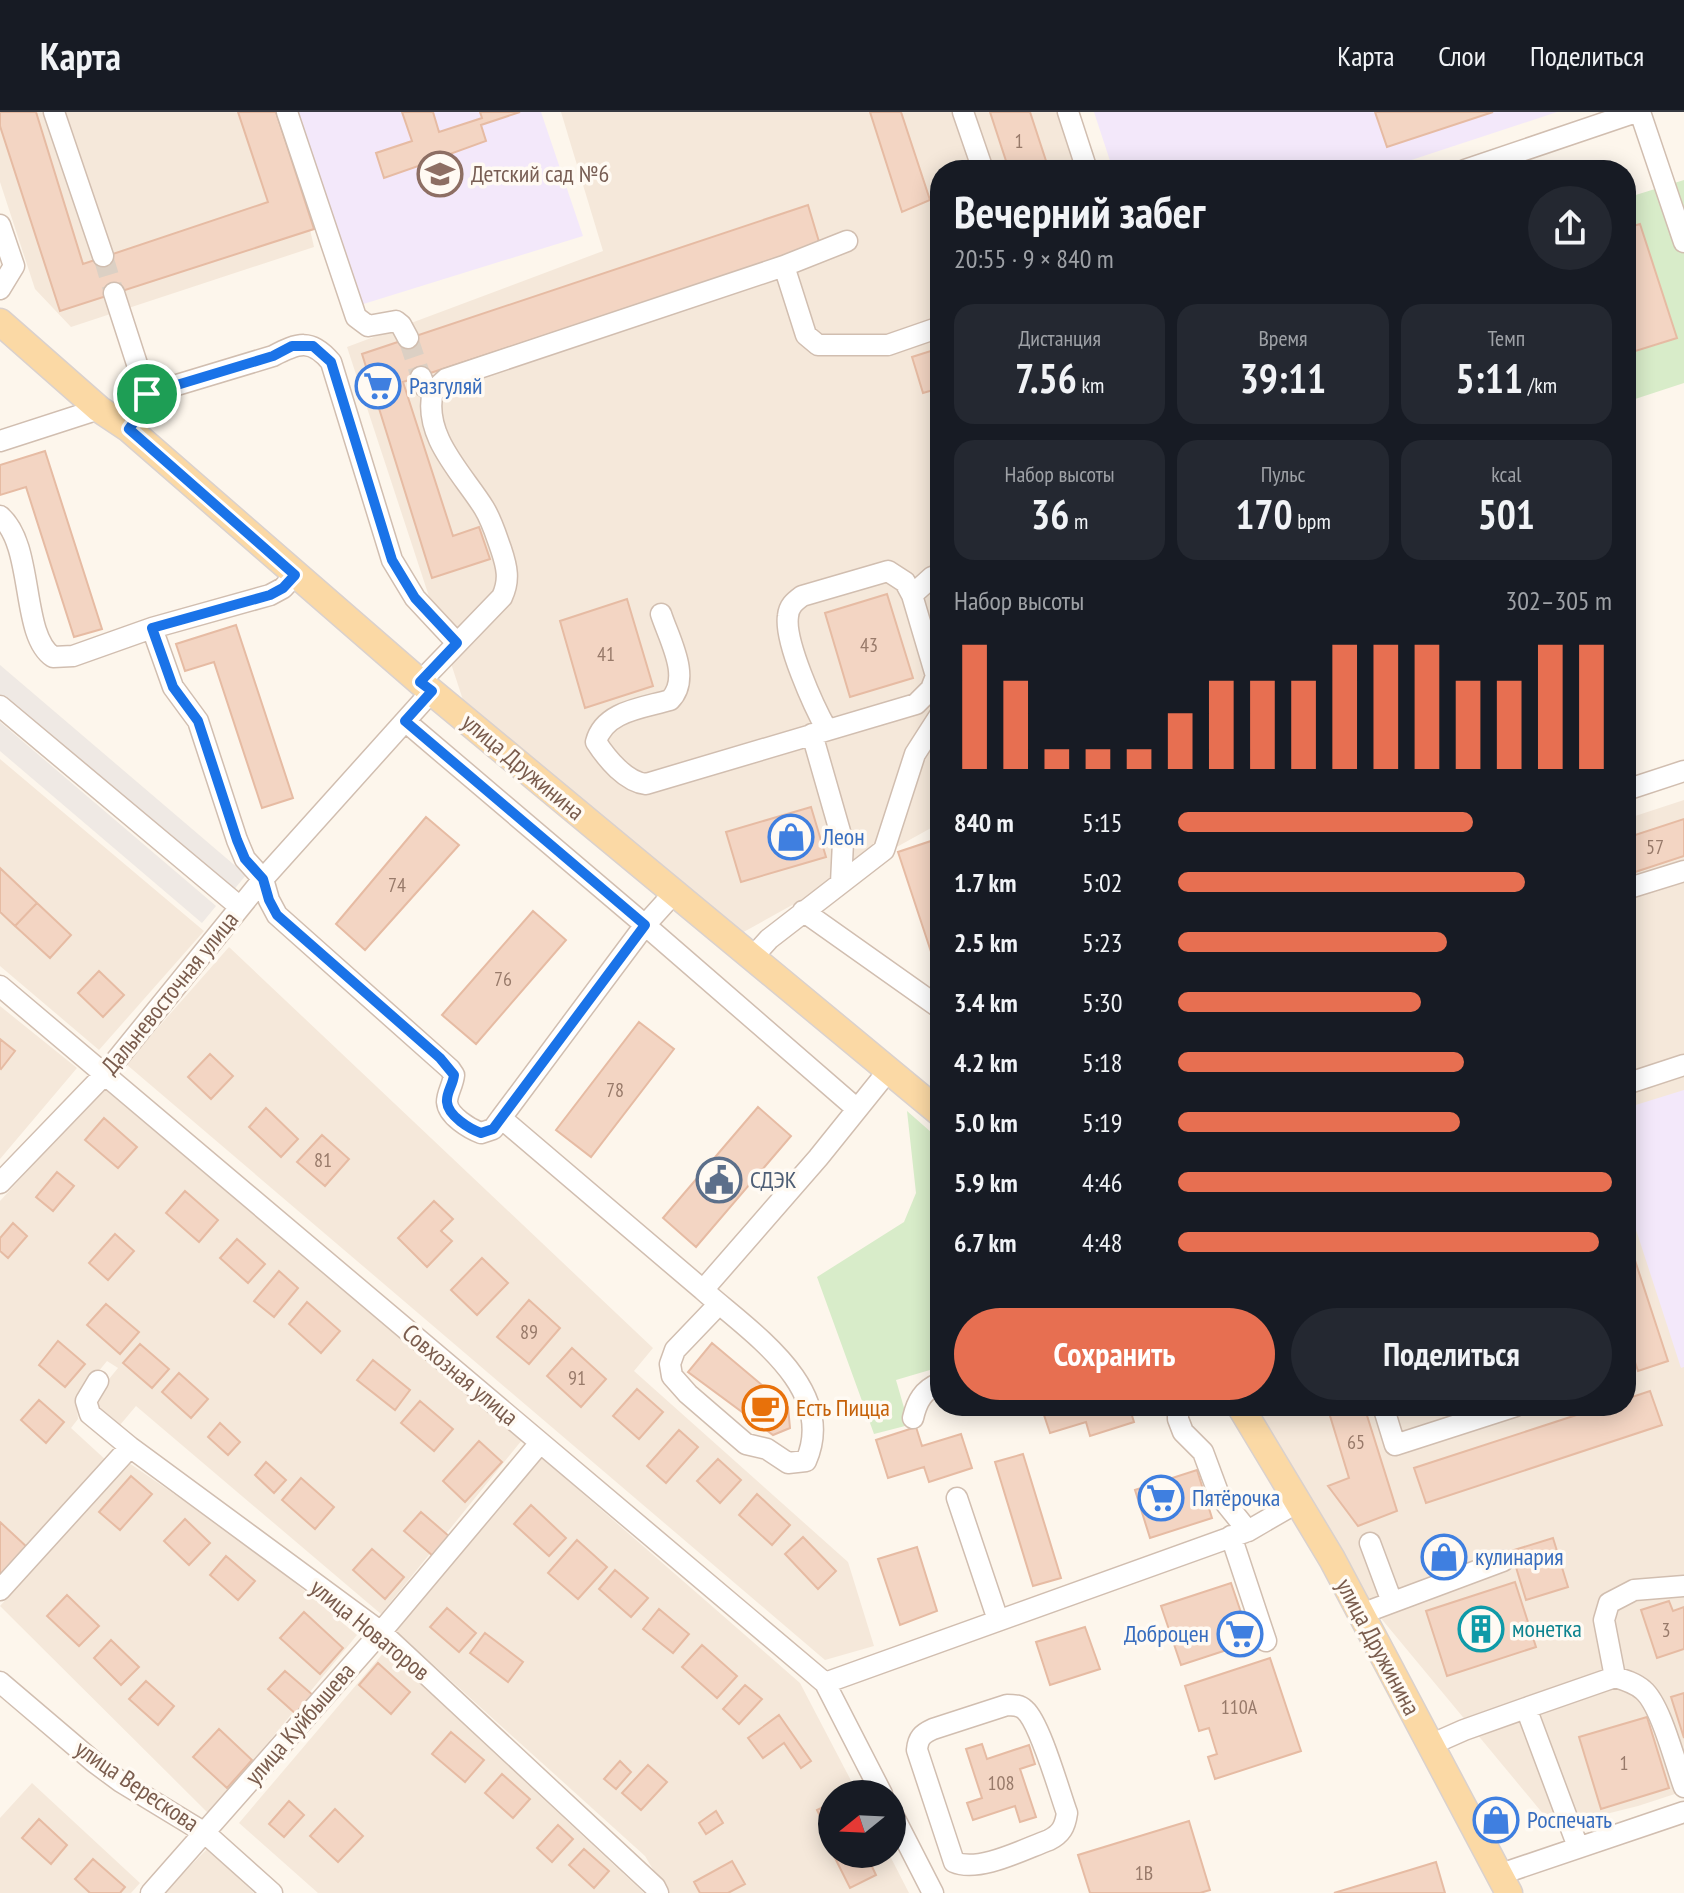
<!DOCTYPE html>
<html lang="ru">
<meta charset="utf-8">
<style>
:root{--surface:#171b24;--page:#242831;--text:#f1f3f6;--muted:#9ea1a6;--line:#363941;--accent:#e76f51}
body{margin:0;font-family:"PT Sans Narrow",sans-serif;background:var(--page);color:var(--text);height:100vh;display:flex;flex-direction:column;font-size:30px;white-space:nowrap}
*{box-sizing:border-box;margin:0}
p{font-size:26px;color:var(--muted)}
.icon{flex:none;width:44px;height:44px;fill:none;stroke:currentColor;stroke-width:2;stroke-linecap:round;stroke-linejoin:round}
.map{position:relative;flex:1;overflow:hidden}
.sheet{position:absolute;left:930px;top:48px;width:706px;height:1256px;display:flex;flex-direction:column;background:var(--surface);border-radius:32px;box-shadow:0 4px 20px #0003}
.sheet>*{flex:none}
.needle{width:52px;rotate:252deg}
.tools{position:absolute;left:818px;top:1668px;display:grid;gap:16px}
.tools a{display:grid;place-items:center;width:88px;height:88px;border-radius:50%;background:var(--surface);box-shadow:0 4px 20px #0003;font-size:40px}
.pin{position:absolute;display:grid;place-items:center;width:68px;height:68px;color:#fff;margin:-34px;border:4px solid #fff;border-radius:50%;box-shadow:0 2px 8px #0007}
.round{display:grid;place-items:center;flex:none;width:84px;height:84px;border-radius:42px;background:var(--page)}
.overview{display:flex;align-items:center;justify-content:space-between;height:136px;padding:0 24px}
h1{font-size:44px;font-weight:700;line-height:60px}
.figures{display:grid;grid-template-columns:repeat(3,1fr);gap:12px;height:136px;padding:8px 24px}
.figures div{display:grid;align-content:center;border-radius:20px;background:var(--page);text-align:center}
.figures b{font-size:40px;font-weight:700}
.figures small{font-size:22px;font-weight:400}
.figures p{font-size:22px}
.chart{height:224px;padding:16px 24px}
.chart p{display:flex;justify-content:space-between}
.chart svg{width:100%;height:144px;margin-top:8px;stroke:var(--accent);stroke-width:6}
.cta{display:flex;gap:16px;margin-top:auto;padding:16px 24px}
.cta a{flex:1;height:92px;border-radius:48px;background:var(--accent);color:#fff;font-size:32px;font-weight:700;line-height:92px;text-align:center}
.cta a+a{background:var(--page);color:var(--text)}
ul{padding:0 24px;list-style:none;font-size:26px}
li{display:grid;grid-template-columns:128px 96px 1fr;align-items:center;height:60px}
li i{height:20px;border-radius:10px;background:var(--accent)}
header{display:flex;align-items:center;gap:48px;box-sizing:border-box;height:112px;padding:0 40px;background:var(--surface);border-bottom:2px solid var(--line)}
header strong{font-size:38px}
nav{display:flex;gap:44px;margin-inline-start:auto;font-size:28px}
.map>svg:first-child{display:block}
.residential{fill:#f5e8da}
.industrial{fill:#efe9e4}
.education{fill:#f3e8fa}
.green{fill:#d8ecc9}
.building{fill:#f3d5c3;stroke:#e6bba3;stroke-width:2}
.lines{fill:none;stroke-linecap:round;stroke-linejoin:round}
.minor-tunnel{stroke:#dcd0c4;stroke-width:20;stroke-dasharray:20 10;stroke-linecap:butt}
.minor-casing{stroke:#d1beb0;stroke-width:23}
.major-casing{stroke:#dad1cd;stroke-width:29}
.minor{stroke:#fff;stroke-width:20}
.major{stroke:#fbd9a5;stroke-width:26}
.route-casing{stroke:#fff;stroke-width:16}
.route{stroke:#1a73e8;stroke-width:10}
.labels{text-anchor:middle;stroke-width:7;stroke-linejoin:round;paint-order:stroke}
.number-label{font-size:20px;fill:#987a6a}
.education-label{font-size:24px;fill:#785e54;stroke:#fffaf3;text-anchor:start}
.shop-label{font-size:24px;fill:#366cbe;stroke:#fffaf3;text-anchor:start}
.street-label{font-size:24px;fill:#7a5c4d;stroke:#fffaf3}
.service-label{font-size:24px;fill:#4e5e75;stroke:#fffaf3;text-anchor:start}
.food-label{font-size:24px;fill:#c56008;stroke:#fffaf3;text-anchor:start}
.culture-label{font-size:24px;fill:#0d838f;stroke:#fffaf3;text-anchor:start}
</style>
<header>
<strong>Карта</strong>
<nav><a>Карта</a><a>Слои</a><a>Поделиться</a></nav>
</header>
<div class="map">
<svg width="1684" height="1781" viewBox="0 0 1684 1781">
<rect width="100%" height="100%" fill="#fdf6ec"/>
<path class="residential" d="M0 0H283L314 135 71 215 35 177 0 70Z
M561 0H1058L1078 58H940V711L740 822 463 588 347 235 603 139Z
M0 647 204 819 99 938 0 854Z
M1684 688V1679L1638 1694 1554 1715 1365 1487 1253 1294H1626V707Z
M229 835 653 1236 634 1259 848 1450 874 1534 825 1548 126 952Z
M0 894 77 956 0 1047Z
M103 976 522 1328 381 1502 136 1294 120 1313 91 1289 118 1256 107 1249 76 1287 78 1307 71 1316 108 1350 0 1473V1089Z
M542 1346 800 1571 858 1682H832V1742H889L909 1781H667L645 1744 395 1518Z
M129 1351 256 1438 357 1523 209 1702 0 1494Z
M385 1539 644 1781H318L239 1711Z
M32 1671 140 1771 131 1781H0V1706Z
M207 1737 254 1781H164Z"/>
<path class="industrial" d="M0 553 246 763 232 780 0 582Z
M0 610 216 794 202 811 0 639Z"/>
<path class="education" d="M298 0H541L583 124 357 194Z
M1094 0H1557L1381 58H1113Z
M1684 978V1255L1681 1256 1626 1087V996Z"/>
<path class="green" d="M1684 68V271L1626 290V86Z
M907 999 940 1028V1255L896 1268 909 1313 874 1322 817 1165 904 1110 916 1081Z"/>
<path class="building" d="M0 0H36L83 152 268 90 238 0H276L314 117 60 199 0 14Z
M402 0H433L439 20 482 6 480 0H520L481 13 486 29 447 43 457 73 431 82 421 53 384 66 376 41 412 29Z
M870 0H901L930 88 902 100Z
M990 0H1030L1049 58H1009Z
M1375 0H1493L1387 35Z
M808 93 820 133 403 270 453 424 479 415 490 447 432 466 362 242Z
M1640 112 1677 226 1626 242V116Z
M940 236V276L923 281 912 245Z
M45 339 102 517 74 525 26 375 0 383V353Z
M887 482 913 566 850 585 825 501Z
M627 487 653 574 585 596 560 509Z
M236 513 293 686 262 696 214 550 185 559 176 532Z
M811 695 826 745 741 770 726 720Z
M426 705 459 733 365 838 336 812Z
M1684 707V744L1626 763V726Z
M940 726V867L898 740Z
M0 756 37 791 15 814 0 800Z
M37 791 71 823 50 846 15 814Z
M533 799 566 828 476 932 442 903Z
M99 859 124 883 103 905 78 881Z
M639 910 674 937 591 1045 556 1018Z
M0 927 15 939 1 957 0 956Z
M210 942 233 964 211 987 188 965Z
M758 995 791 1024 696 1135 663 1106Z
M266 996 298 1027 281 1045 249 1015Z
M104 1006 137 1035 118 1056 85 1028Z
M322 1023 349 1047 325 1074 297 1050Z
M57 1060 74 1074 53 1099 36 1085Z
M185 1079 218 1108 199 1130 166 1101Z
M434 1089 453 1107 441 1119 452 1129 427 1155 398 1126Z
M13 1111 27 1124 8 1146 0 1139V1126Z
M1626 1121 1668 1249 1638 1259 1626 1223Z
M115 1122 134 1139 108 1168 89 1151Z
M237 1127 265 1152 248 1171 220 1146Z
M482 1146 508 1171 477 1203 451 1178Z
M279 1159 298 1176 274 1205 254 1189Z
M529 1188 560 1216 529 1252 497 1225Z
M307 1190 340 1219 321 1241 289 1212Z
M106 1192 139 1220 120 1242 87 1213Z
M58 1229 85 1252 65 1275 39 1253Z
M712 1231 788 1295 790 1316 773 1323 688 1260Z
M140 1232 169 1257 152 1276 123 1251Z
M572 1236 606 1267 581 1295 547 1264Z
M373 1248 410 1278 395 1298 357 1268Z
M179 1261 208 1287 191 1306 162 1280Z
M637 1277 663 1300 639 1327 613 1304Z
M1650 1279 1662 1313 1426 1391 1414 1356 1604 1294H1626V1287Z
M39 1288 64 1310 46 1331 21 1308Z
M420 1289 453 1317 434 1339 401 1311Z
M1041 1294H1129L1134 1310 1090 1324 1086 1310 1050 1321Z
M1327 1294H1364L1397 1399 1358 1414 1328 1374 1349 1366Z
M220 1311 240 1330 228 1343 208 1325Z
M916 1315 922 1334 961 1322 972 1356 929 1370 924 1355 888 1366 876 1328Z
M679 1318 698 1335 666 1371 647 1354Z
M479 1329 502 1350 465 1390 443 1369Z
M1023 1342 1061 1466 1033 1474 995 1350Z
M718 1347 741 1368 720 1391 697 1369Z
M266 1350 286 1368 274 1381 255 1363Z
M1197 1358 1212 1406 1150 1426 1135 1378Z
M131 1364 152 1382 120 1418 99 1400Z
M301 1366 334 1395 315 1417 282 1388Z
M757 1382 790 1413 772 1433 739 1403Z
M531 1393 566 1426 549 1444 514 1412Z
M421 1400 450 1425 433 1444 404 1419Z
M185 1407 210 1431 189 1453 164 1429Z
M0 1410 28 1436 0 1465Z
M803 1425 836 1459 818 1477 785 1442Z
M1553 1426 1568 1475 1526 1488 1511 1439Z
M577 1428 607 1455 578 1487 548 1461Z
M1454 1432 1460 1450 1434 1459 1428 1441Z
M917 1435 937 1499 900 1513 878 1447Z
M372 1437 404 1465 385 1487 353 1458Z
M226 1444 255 1469 238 1488 210 1463Z
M615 1458 648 1486 631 1505 599 1477Z
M1515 1470 1536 1535 1447 1564 1426 1499Z
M1231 1471 1251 1530 1181 1553 1161 1494Z
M67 1483 99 1514 79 1534 47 1504Z
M1669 1489 1673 1499 1684 1495V1537L1657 1546 1641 1498Z
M447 1496 476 1521 459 1540 430 1515Z
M659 1497 689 1522 673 1541 643 1517Z
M304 1500 343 1536 320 1562 280 1526Z
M1085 1515 1100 1557 1050 1573 1036 1530Z
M485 1521 523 1550 508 1570 470 1541Z
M111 1528 139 1555 121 1573 94 1546Z
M702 1533 737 1564 717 1586 682 1555Z
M1270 1546 1301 1639 1215 1667 1208 1645 1217 1642 1209 1616 1199 1619 1185 1574Z
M378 1551 410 1580 391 1602 359 1573Z
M285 1559 314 1584 297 1603 268 1577Z
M146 1569 174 1594 158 1613 129 1587Z
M745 1573 762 1587 739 1612 723 1597Z
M1684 1581V1626L1671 1585Z
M779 1603 811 1649 801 1656 784 1631 763 1646 748 1626Z
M1647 1605 1669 1676 1601 1697 1579 1625Z
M219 1617 252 1648 227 1676 193 1645Z
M451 1620 484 1648 465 1670 432 1642Z
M982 1632 987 1647 1029 1633 1035 1652 1020 1657 1036 1705 1020 1710 1015 1694 973 1708 967 1691 982 1686 966 1637Z
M620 1649 631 1660 616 1677 604 1667Z
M648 1653 667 1670 641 1698 622 1681Z
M502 1662 530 1687 513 1706 485 1681Z
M289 1689 304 1703 284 1725 269 1712Z
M832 1691V1728L817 1698Z
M335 1697 363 1724 338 1750 310 1724Z
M716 1699 723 1711 706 1722 699 1711Z
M39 1707 67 1733 51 1752 22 1726Z
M1189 1709 1210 1778 1200 1781H1090L1078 1743Z
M558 1713 573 1727 552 1750 537 1736Z
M584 1737 609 1759 594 1776 569 1753Z
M833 1742H866L876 1763 850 1776Z
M93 1747 125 1775 120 1781H90L75 1767Z
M732 1749 745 1772 728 1781H700L694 1770Z
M1436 1750 1445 1781H1334L1410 1758Z"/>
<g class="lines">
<path class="minor-tunnel" d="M103 144 114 181
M408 226 421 265"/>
<g class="minor-casing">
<path id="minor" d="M54 0 103 144
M287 0 356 205 368 214 396 209 401 213 408 226
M963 0 983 58
M1068 0 1087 58
M1640 0 1684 130
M1465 58 1636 0
M0 113 14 154 0 177
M784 154 847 129
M114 181 149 289 129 317
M421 265 425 275 433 279 446 267 784 154 806 223 818 233H888L940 215
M147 282 273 244C298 231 311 226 331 250L392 448 415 486 457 531
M0 329 99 297
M0 404C35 434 20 523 53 545L73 544 152 516 270 483 283 476 295 463
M912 483 932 465 940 462
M661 502C669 527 692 566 670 588 643 596 604 599 596 630 607 647 626 670 646 672L916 592 931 577 936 564 912 483 905 470 888 459 802 484C794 490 789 494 788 504 784 529 814 595 827 618
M152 516 173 575 198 609 237 728 245 747 263 767 269 788 277 803 450 957 454 963C453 973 447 981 447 990 448 1004 470 1017 481 1021L493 1017 501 1006
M420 570 502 485C510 468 507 455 501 437 496 423 492 409 484 396 463 362 422 324 433 279
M0 594 240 795
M405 609 645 813 501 1006 703 1178 818 1046 888 959
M812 622 843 730 841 771
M1626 678 1684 659
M1626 777 1684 759
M674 781 645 813 857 997
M803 799 940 896
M752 846 769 827 884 738 915 642 940 603
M0 874 825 1571 882 1682
M1626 972 1684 953
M0 1071 105 962 263 767 432 579
M703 1178C750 1220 838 1276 806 1349L788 1351 767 1337 746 1332 688 1282 672 1264 670 1252 675 1238 719 1192
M98 1269 86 1289 90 1302 130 1335 381 1520 655 1775 658 1781
M1178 1294V1307L1183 1320 1203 1340 1219 1383 1248 1419
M1383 1294 1395 1333 1516 1294
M913 1306C917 1289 923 1278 940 1271
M957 1386 998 1508
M1231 1424 1266 1529
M1370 1431 1392 1490
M0 1478 130 1335
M1361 1502 1503 1449
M1615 1565C1625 1568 1635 1571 1643 1578 1661 1593 1675 1651 1684 1675
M0 1570 94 1650 121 1670 205 1721 272 1781
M825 1571 1248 1419 1298 1390
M1007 1593C1014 1593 1020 1593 1025 1598 1040 1611 1059 1679 1067 1701 1065 1715 1061 1722 1049 1728 1024 1737 979 1761 954 1750L917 1638C918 1626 922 1622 933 1617Z
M1430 1633 1464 1618 1526 1596
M892 1701 933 1781
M1578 1735 1526 1596 1615 1565 1604 1508 1609 1491 1634 1478 1684 1474
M1498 1763 1684 1700
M151 1781 381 1520 540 1331"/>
</g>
<g class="major-casing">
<path id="major" d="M0 210 99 297 129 317 420 570 940 1001
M1240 1294 1332 1447 1509 1781"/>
</g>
<use href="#minor" class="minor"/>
<use href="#major" class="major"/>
</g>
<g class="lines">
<g class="route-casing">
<path id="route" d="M292 234H313L331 250 392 448 415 486 457 531 420 570 432 579 405 609 645 813 493 1017 481 1021C470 1017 448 1004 447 990 446 981 453 973 454 963L440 946 277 803 269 788 263 767 245 747 237 728 198 609 173 575 152 516 270 483 283 476 295 463 129 317 149 289 147 282 273 244Z"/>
</g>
<use href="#route" class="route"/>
</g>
<defs>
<g id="school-ring" transform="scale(2.3)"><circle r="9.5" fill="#fffaf3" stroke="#8d6e63" stroke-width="1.5"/><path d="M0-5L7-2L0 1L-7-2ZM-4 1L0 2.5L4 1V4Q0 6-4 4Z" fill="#8d6e63"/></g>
<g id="supermarket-ring" transform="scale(2.3)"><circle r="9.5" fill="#fffaf3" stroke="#3f7fe0" stroke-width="1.5"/><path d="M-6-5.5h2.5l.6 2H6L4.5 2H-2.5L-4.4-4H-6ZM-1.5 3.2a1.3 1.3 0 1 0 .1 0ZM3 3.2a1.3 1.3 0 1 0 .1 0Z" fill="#3f7fe0"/></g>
<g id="shop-ring" transform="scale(2.3)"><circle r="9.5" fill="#fffaf3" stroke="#3f7fe0" stroke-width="1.5"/><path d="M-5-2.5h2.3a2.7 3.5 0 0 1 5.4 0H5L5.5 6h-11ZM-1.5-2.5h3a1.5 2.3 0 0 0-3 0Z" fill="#3f7fe0"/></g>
<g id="civic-ring" transform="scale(2.3)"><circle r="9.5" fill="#fffaf3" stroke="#5c6f8a" stroke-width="1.5"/><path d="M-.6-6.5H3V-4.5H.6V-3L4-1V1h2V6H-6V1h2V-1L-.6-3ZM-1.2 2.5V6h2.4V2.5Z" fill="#5c6f8a"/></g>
<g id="cafe-ring" transform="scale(2.3)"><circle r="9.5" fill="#fffaf3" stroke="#e8710a" stroke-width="1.5"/><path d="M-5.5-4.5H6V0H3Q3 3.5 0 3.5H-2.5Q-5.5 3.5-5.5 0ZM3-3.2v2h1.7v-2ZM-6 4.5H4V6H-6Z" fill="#e8710a"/></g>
<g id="building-ring" transform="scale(2.3)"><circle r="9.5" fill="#fffaf3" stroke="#0f9aa8" stroke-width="1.5"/><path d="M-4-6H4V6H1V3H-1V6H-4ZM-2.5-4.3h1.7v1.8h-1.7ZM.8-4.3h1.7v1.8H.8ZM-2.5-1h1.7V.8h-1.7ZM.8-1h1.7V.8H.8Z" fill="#0f9aa8"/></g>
</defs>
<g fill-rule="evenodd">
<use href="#school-ring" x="440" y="62"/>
<use href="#supermarket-ring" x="378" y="274"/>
<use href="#shop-ring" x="791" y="725"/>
<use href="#civic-ring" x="719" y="1068"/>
<use href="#cafe-ring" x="765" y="1296"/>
<use href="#supermarket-ring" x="1161" y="1386"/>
<use href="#shop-ring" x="1444" y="1445"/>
<use href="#building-ring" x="1481" y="1517"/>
<use href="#supermarket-ring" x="1240" y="1522"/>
<use href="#shop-ring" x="1496" y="1708"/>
</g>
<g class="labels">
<g class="number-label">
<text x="1019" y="36">1</text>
<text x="869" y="540">43</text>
<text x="606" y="549">41</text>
<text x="1655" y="742">57</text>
<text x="397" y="780">74</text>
<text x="503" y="874">76</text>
<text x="615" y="985">78</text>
<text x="323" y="1055">81</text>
<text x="529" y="1227">89</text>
<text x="577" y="1273">91</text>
<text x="1356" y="1337">65</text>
<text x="1666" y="1525">3</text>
<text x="1239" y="1602">110А</text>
<text x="1624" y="1658">1</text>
<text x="1001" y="1678">108</text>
<text x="1144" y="1768">1В</text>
</g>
<g class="education-label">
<text x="471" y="70">Детский сад №6</text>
</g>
<g class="shop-label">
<text x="409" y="282">Разгуляй</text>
<text x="822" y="733">Леон</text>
<text x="1192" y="1394">Пятёрочка</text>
<text x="1475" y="1453">кулинария</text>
<text x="1209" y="1530" text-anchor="end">Доброцен</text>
<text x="1527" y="1716">Роспечать</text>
</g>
<g class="street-label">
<text transform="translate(523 655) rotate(40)" y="8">улица Дружинина</text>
<text transform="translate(170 881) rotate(-51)" y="8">Дальневосточная улица</text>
<text transform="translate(460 1263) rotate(40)" y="8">Совхозная улица</text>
<text transform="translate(370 1518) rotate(39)" y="8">улица Новаторов</text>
<text transform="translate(1378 1535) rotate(62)" y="8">улица Дружинина</text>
<text transform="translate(300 1612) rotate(-49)" y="8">улица Куйбышева</text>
<text transform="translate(137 1674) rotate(34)" y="8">улица Верескова</text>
</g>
<g class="service-label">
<text x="750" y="1076">СДЭК</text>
</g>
<g class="food-label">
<text x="796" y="1304">Есть Пицца</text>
</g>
<g class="culture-label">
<text x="1512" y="1525">монетка</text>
</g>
</g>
</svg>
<div class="tools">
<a><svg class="needle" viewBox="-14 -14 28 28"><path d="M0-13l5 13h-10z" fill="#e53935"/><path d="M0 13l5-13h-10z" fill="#9ea1a6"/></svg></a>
</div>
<div class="pin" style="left:147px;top:282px;background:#1e9e55"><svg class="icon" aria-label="arrive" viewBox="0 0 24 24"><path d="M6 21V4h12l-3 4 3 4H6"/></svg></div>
<section class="sheet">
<div class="overview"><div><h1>Вечерний забег</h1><p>20:55 · 9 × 840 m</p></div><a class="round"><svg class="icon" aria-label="share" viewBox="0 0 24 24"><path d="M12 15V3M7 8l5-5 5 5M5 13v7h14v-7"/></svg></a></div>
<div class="figures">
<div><p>Дистанция</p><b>7.56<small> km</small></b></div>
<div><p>Время</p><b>39:11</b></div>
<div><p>Темп</p><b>5:11<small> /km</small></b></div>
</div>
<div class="figures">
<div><p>Набор высоты</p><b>36<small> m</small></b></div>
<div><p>Пульс</p><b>170<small> bpm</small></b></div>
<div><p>kcal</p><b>501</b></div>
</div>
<div class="chart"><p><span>Набор высоты</span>302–305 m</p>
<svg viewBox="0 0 160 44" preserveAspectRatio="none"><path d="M5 44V6M15 44V17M25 44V38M35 44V38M45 44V38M55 44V27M65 44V17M75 44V17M85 44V17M95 44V6M105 44V6M115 44V6M125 44V17M135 44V17M145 44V6M155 44V6"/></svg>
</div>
<ul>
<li><b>840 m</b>5:15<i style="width:68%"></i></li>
<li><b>1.7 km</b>5:02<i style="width:80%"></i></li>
<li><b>2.5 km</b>5:23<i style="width:62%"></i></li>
<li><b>3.4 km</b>5:30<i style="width:56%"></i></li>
<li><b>4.2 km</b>5:18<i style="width:66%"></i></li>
<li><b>5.0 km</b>5:19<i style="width:65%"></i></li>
<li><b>5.9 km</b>4:46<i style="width:100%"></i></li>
<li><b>6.7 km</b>4:48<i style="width:97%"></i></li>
</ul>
<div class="cta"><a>Сохранить</a><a>Поделиться</a></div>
</section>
</div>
